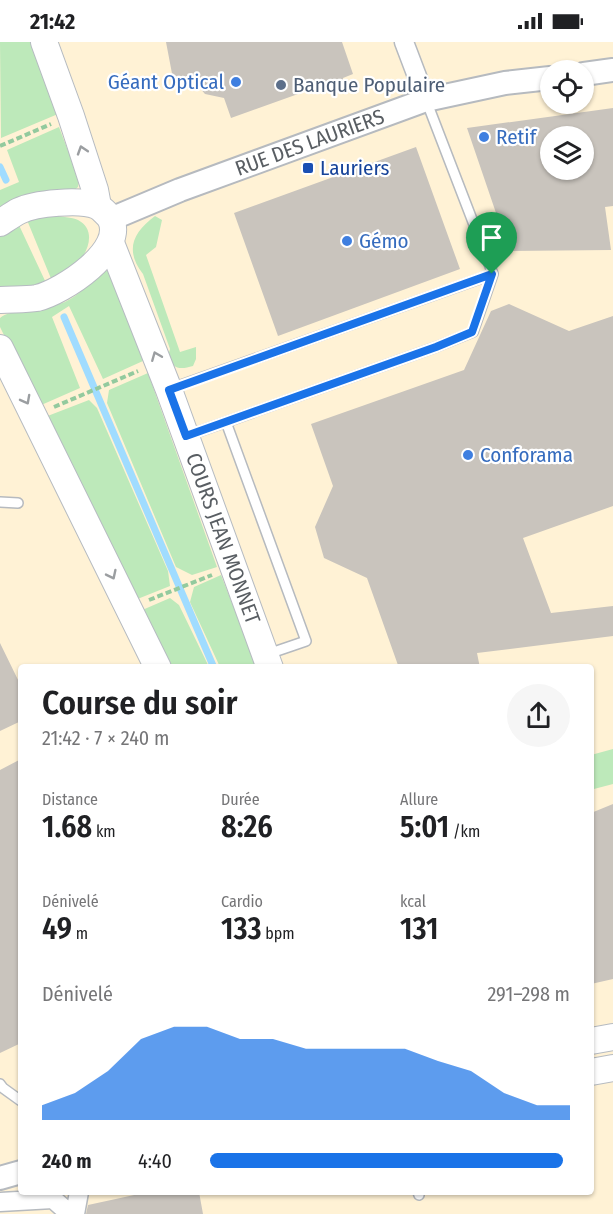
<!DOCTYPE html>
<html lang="fr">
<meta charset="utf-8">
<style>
:root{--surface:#fff;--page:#f6f6f6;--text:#202124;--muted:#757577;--accent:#1a73e8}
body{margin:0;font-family:"Fira Sans Condensed",sans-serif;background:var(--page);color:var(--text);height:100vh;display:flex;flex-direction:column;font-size:22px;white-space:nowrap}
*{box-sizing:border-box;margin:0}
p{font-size:20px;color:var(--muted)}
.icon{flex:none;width:33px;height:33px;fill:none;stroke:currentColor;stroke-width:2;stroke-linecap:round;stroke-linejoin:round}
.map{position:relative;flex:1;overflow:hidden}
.details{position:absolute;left:18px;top:622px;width:576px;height:531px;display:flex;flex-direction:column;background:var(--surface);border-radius:6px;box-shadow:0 2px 4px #0004}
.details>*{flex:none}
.tools{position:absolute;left:540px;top:18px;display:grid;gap:12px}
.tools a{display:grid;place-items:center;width:54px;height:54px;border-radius:50%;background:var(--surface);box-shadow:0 2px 4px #0004;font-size:30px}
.pin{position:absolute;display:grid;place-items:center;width:51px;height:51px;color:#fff;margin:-62px -26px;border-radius:50% 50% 50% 0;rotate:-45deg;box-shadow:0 0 6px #0007}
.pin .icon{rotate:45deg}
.round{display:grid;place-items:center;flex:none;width:63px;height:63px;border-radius:32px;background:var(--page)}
.headline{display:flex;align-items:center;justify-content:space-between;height:102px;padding:0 24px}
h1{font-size:33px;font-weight:600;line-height:45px}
.metrics{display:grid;grid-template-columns:repeat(3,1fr);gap:9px;height:102px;padding:6px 24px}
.metrics div{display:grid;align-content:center}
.metrics b{font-size:30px;font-weight:600}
.metrics small{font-size:16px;font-weight:400}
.metrics p{font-size:16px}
.chart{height:168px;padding:12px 24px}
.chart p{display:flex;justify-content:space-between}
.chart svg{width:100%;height:108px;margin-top:6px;fill:var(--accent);opacity:.7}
ul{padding:0 24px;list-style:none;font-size:20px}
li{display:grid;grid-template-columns:96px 72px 1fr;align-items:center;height:45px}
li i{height:15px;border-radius:8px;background:var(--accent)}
.status{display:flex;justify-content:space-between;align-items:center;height:42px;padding:0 30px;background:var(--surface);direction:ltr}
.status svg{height:16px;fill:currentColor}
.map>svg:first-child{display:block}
.commercial{fill:#fff2d5;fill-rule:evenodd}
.green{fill:#bde9ba}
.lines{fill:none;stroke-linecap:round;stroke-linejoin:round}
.stream{stroke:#a0dcff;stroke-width:7}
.building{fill:#c9c4bd;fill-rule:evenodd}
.service-casing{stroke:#b6babf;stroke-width:12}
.minor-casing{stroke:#b6babf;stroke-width:21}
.tertiary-casing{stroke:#b6babf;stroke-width:26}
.secondary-casing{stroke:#b6bbc1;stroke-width:28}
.path{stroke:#93ca9e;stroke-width:4;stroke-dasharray:6 3;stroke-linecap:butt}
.service{stroke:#fff;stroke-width:9}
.minor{stroke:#fff;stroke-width:18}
.tertiary{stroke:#fff;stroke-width:22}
.secondary{stroke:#fff;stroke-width:26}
.oneway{stroke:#9b9ea1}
.route-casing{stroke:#fff;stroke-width:12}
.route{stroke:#1a73e8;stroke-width:8}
.shop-dot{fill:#3f7fe0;stroke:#fff;stroke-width:2}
.service-dot{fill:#5c6f8a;stroke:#fff;stroke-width:2}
.transit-dot{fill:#1a4fb4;stroke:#fff;stroke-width:2}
.labels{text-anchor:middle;stroke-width:4.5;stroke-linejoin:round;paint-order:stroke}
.shop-label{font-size:21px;fill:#366cbe;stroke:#fff;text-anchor:start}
.service-label{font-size:21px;fill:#4e5e75;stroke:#fff;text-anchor:start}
.street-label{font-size:21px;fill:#595e63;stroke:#fff}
.transit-label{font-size:21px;fill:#164399;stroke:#fff;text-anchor:start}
</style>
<div class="status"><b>21:42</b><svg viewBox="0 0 49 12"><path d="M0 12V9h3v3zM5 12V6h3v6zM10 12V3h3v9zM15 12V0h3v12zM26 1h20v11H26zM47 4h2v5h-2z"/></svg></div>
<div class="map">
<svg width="613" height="1172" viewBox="0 0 613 1172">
<rect width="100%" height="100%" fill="#eeeae0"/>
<path class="commercial" d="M0 0H613V1172H0ZM550 28H584V62H550ZM550 94H584V128H550ZM21 626H591V1150H21Z"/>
<path class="green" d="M0 0H31L58 72 1 96Z
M59 85 79 138 78 145 72 150 19 157 0 165V148L19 140 7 108Z
M54 173C61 175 72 175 78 178 99 189 86 215 73 226 67 231 59 235 52 239L27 178Z
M155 174 162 178 156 205 146 213 180 310 196 305V317L193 324C180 328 172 327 168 314L170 307 143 232C125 209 132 191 155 174Z
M18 181 47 243 0 246V195Z
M102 229H110L143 319 103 337 69 264 52 275 80 346 39 364 0 285V276C9 267 48 267 65 260 80 253 90 240 102 229Z
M148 331 217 525 192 533 176 525 107 361 109 348Z
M89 358 97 366 168 529 170 544 135 558 45 375Z
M221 533 257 625H220L190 560 194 545Z
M170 556 179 563 209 625H167L140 569Z
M613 707V742L594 747 591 737V713Z"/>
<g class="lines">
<path class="stream" d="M0 125 6 138
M64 275 214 626"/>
</g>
<path class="building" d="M166 0H342L353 32 343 36V42L312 47 231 76 224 56 205 52 193 38 174 42Z
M613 66V164L605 165 611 208 509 209 467 86ZM550 94H584V128H550Z
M416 105 460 227 278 294 234 171Z
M509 262 569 289 613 274V464L523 496 551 571 613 564V594L477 611 480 626H399L367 536 324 516 315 485 333 444 311 382 464 328 491 269Z
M0 601 21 644V679L0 689Z
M21 717V1001L0 1011V728Z
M613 762V937L591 942V771Z
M148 1150H199L203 1172H86L88 1163Z"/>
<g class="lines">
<g class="service-casing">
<path id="service" d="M170 347 493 232 426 58
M189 393 226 380
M0 460 18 461
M268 612 306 599 226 380 436 305 473 290 493 232
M0 1042 3 1046 21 1059
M418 1150 419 1153"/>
</g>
<g class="minor-casing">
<path id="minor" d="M404 0 426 58
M0 1160 53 1157 70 1172
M75 1172 79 1150"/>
</g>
<g class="tertiary-casing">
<g id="tertiary">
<path d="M584 32 613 28"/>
<path id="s1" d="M111 177 180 148 426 58 505 41 550 36"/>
<path d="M0 1136 21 1130"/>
</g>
</g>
<g class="secondary-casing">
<g id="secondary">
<path d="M44 0 71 74 95 148 98 164"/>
<path d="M0 181C6 177 13 172 19 169 35 161 81 157 97 164 100 165 108 173 110 176 128 208 62 250 37 256 25 258 12 257 0 258"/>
<path id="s2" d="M111 201 169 348 270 626"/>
<path d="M0 306 158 626"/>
<path d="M591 999 613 995"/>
<path d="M591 1030 613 1026"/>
</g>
</g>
<path class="path" d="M0 104 51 82
M54 365 138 329
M149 558 212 533"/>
<use href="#service" class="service"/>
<use href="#minor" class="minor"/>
<use href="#tertiary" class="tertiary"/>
<use href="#secondary" class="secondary"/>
</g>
<defs><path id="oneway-chevron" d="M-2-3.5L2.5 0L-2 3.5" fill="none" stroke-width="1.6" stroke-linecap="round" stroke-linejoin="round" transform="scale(1.5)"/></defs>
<g class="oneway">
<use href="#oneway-chevron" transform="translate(82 108) rotate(-108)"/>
<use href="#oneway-chevron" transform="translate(156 314) rotate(-112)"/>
<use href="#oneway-chevron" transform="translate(26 358) rotate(62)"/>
<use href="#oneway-chevron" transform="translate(112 533) rotate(64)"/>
</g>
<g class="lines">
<g class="route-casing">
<path id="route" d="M492 232 472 290 436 305 186 394 169 348Z"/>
</g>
<use href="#route" class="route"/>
</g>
<g class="shop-dot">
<circle cx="236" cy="40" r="6"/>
<circle cx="484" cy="95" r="6"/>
<circle cx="347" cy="199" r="6"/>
<circle cx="468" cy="413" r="6"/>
</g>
<circle class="service-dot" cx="281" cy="43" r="6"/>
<rect class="transit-dot" x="302" y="120" width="12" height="12" rx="3"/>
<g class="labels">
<g class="shop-label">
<text x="224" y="47" text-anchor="end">Géant Optical</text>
<text x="496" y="102">Retif</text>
<text x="359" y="206">Gémo</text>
<text x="480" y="420">Conforama</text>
</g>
<g class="service-label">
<text x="293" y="50">Banque Populaire</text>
</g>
<g class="street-label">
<text dy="7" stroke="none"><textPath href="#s1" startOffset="213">RUE DES LAURIERS</textPath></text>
<text dy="7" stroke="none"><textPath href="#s2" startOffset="316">COURS JEAN MONNET</textPath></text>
</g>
<g class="transit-label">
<text x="320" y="133">Lauriers</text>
</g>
</g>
</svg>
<div class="tools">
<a><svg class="icon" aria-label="locate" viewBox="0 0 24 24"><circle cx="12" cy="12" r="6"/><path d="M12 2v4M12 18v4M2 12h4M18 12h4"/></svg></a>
<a><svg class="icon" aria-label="layers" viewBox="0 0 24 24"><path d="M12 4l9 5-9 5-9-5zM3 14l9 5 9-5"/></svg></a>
</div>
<div class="pin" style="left:492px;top:232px;background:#1e9e55"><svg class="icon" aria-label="arrive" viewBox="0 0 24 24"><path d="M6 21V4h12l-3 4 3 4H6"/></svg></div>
<section class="details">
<div class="headline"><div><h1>Course du soir</h1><p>21:42 · 7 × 240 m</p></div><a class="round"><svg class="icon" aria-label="share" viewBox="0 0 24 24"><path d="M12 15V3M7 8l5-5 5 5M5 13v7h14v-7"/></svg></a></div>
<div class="metrics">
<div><p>Distance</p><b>1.68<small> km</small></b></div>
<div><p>Durée</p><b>8:26</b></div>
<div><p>Allure</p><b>5:01<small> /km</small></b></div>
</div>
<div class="metrics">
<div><p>Dénivelé</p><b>49<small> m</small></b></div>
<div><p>Cardio</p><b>133<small> bpm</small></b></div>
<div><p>kcal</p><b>131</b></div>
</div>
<div class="chart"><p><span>Dénivelé</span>291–298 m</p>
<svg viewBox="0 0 160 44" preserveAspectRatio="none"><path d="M0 44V38L10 33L20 24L30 11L40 6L50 6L60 11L70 11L80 15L90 15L100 15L110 15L120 20L130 24L140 33L150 38L160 38V44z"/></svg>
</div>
<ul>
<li><b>240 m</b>4:40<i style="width:98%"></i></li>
</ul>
</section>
</div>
